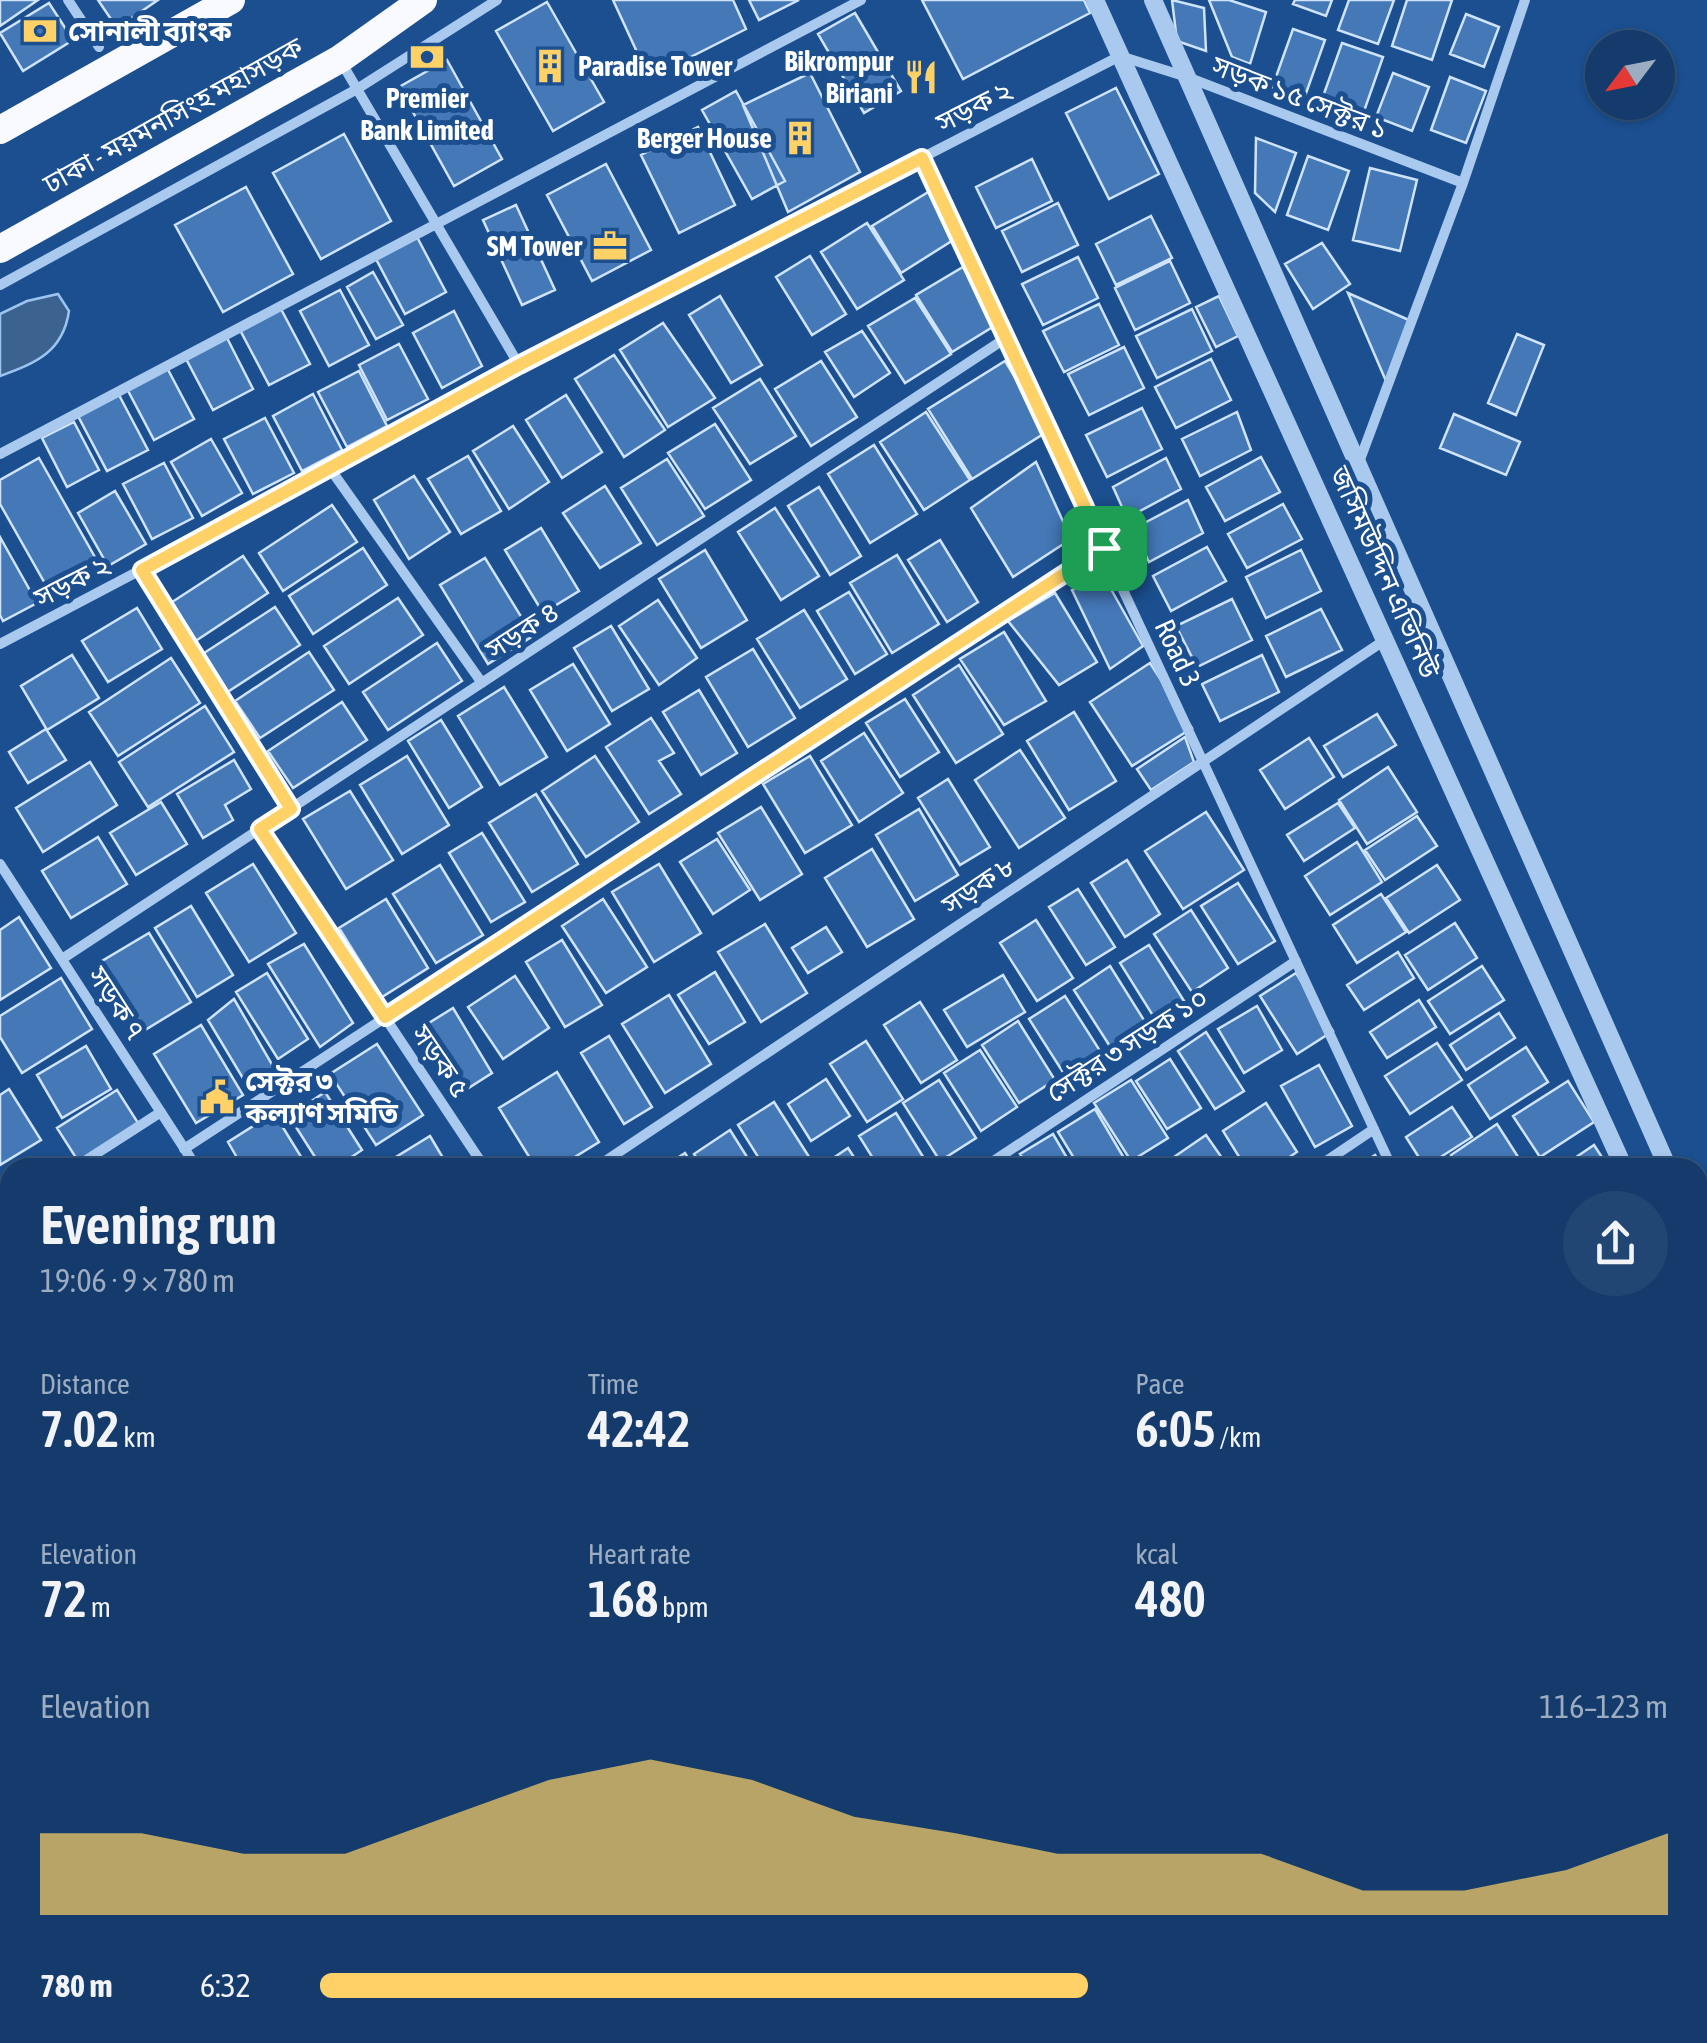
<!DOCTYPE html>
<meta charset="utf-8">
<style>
:root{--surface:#143b6b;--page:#214673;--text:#f1f3f6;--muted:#9dadc1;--line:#33557e;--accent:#ffd166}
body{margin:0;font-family:"Asap Condensed","Noto Sans Bengali",sans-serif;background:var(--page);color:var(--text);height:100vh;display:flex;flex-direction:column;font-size:38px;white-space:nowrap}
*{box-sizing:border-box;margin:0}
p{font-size:32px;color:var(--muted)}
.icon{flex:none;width:55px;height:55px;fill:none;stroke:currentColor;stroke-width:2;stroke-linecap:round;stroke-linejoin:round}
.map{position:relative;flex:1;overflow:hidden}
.panel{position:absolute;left:0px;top:1158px;width:1708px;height:888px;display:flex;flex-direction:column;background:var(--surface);border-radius:30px 30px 0 0;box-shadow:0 2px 8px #0004,0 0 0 2px var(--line)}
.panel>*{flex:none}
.needle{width:65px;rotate:238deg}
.fabs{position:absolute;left:1585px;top:30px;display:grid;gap:20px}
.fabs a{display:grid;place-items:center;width:90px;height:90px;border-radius:50%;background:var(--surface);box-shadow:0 2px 8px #0004,0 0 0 2px var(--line);font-size:50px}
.pin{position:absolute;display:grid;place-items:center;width:85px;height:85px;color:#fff;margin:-42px;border-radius:20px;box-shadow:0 5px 15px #0006}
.round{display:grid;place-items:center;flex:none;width:105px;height:105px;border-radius:52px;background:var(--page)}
.headline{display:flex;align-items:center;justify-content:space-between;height:170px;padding:0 40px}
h1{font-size:55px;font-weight:600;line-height:75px}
.stats{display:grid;grid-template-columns:repeat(3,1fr);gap:15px;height:170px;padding:10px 40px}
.stats div{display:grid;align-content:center}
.stats b{font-size:50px;font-weight:600}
.stats small{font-size:28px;font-weight:400}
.stats p{font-size:28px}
.chart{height:280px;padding:20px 40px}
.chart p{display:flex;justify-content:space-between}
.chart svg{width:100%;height:180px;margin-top:10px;fill:var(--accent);opacity:.7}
ul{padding:0 40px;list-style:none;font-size:32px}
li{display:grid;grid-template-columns:160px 120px 1fr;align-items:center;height:75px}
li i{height:25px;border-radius:12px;background:var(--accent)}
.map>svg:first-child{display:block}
.green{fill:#2e69ad}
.water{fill:#3c6290;stroke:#9cc4f0;stroke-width:2.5}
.building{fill:#4478b7;stroke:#cfe3fa;stroke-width:2.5}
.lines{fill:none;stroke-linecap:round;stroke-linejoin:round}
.minor{stroke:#a9c9ee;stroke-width:10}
.tertiary{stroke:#a9c9ee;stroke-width:18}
.trunk{stroke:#f8faff;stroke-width:28}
.route-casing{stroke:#fff;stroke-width:20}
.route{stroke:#ffd166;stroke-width:12}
.labels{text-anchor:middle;stroke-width:10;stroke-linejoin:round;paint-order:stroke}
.poi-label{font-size:28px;font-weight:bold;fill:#fff;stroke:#1b4f8f;text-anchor:start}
.street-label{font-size:28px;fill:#fff;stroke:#1b4f8f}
</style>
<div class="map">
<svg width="1707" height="2043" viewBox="0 0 1707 2043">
<rect width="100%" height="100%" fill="#1b4f8f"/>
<path class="green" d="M10 1539V1739L0 1724V1545Z"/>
<path class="water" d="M58 294 69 311C63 352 36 363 0 376V314L27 301Z"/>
<path class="building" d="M0 0H38L0 26Z
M98 0H158L117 28Z
M613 0H733L746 29 649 78Z
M749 0H799L759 20Z
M922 0H1084L1090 13 963 79Z
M1172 0 1204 8 1206 51 1177 41Z
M1209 0H1229L1266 12 1250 64 1232 57Z
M1295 0H1332L1326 16 1293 4Z
M1349 0H1394L1378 44 1338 30Z
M1407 0H1452L1432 60 1392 46Z
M547 2 604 102 553 131 496 31Z
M49 3 73 40 23 71 0 33Z
M855 13 901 91 864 113 818 34Z
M1466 14 1499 27 1484 67 1450 54Z
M1293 29 1325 40 1304 99 1272 88Z
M1342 43 1383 57 1362 117 1321 102Z
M447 60 502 159 454 186 399 87Z
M810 73 860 172 788 212 743 105Z
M1393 73 1429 87 1412 131 1376 117Z
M1450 77 1486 91 1466 143 1431 130Z
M1116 88 1159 174 1109 199 1066 113Z
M736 91 785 181 752 199 702 110Z
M698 127 735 205 679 233 641 155Z
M344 134 391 221 321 259 273 173Z
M1256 138 1296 153 1275 212 1255 193Z
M1308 156 1349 171 1328 230 1287 215Z
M1032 159 1052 201 996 228 976 187Z
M606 164 651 250 592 281 547 195Z
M1370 168 1417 180 1400 251 1353 240Z
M246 187 293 274 223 312 175 225Z
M930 191 958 237 901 273 872 226Z
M1058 203 1078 245 1022 272 1002 231Z
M516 205 555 290 522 305 483 220Z
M1151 216 1172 258 1116 285 1096 244Z
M867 223 904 280 857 309 821 252Z
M417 237 446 292 405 314 376 259Z
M1322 243 1350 284 1313 309 1285 264Z
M810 256 846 314 812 335 776 277Z
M1078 257 1098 298 1043 325 1022 284Z
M1170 261 1190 303 1135 330 1115 288Z
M963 267 999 323 952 352 916 295Z
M373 272 403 325 376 339 347 287Z
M340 290 369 345 329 366 300 311Z
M1348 293 1411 321 1386 381Z
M720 296 762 365 731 383 689 315Z
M1219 296 1238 336 1216 347 1196 307Z
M915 298 951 354 905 383 868 326Z
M1099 304 1119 345 1064 372 1043 331Z
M281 309 310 364 269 385 240 330Z
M1192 309 1212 351 1157 378 1136 336Z
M454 311 482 366 442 388 413 333Z
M663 323 715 398 668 427 620 350Z
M862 331 890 373 854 397 825 352Z
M225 334 253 389 213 410 184 355Z
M1517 334 1544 345 1516 415 1488 403Z
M399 344 428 399 387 420 359 365Z
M1124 347 1144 388 1089 415 1068 374Z
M614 355 665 430 624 457 575 379Z
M1211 359 1231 400 1176 428 1155 387Z
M821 361 857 417 811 446 775 389Z
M1005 361 1048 431 972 479 928 409Z
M165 364 194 419 154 440 125 385Z
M359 371 387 426 347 447 318 392Z
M760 379 796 436 750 464 713 408Z
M313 394 342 450 302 471 273 416Z
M119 395 148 450 107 471 78 416Z
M566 395 602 452 562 478 526 420Z
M1142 408 1162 449 1107 477 1086 435Z
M926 412 970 480 924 510 880 442Z
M1237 412 1251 450 1200 476 1182 439Z
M1454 414 1520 442 1506 475 1440 448Z
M265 418 294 473 253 494 224 439Z
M74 422 99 470 67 487 42 438Z
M715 424 751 480 705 509 668 453Z
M513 426 549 482 509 509 473 451Z
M211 439 242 493 202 516 171 462Z
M874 445 917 514 870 543 828 474Z
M468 456 501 511 461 534 428 479Z
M1261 457 1280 492 1225 521 1206 487Z
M39 458 96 559 47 587 0 504V480Z
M1166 458 1181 489 1127 518 1113 487Z
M667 459 704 516 657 545 621 488Z
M1036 462 1071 539 1013 577 971 508Z
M164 463 193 518 152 539 123 484Z
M414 476 450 532 409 559 374 500Z
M605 486 641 543 600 568 563 513Z
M819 487 861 556 830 575 788 506Z
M115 491 146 544 108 566 78 513Z
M1188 500 1203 533 1149 562 1133 529Z
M1283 504 1302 539 1247 568 1228 534Z
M332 505 357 542 283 591 259 553Z
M775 508 819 576 781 600 738 532Z
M541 528 579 591 543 613 505 550Z
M0 537 37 603 3 621 0 615Z
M940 540 978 602 947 622 908 560Z
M1207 547 1226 581 1171 611 1153 576Z
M363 548 387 585 313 634 289 596Z
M705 550 747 620 701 648 659 579Z
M1301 550 1321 591 1266 618 1246 577Z
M897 555 939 624 892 653 850 583Z
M243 556 268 593 194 642 169 604Z
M485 558 533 636 488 664 440 585Z
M1103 575 1143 646 1110 669 1072 590Z
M849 592 887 654 855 674 817 611Z
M1055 593 1097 662 1059 685 1008 621Z
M398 598 423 635 349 684 324 646Z
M1232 599 1252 640 1197 667 1176 626Z
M658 600 697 658 659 685 619 626Z
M275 607 300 645 226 693 201 655Z
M137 608 162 649 108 682 82 641Z
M1321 609 1342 650 1286 677 1266 636Z
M804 610 847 679 800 708 757 639Z
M611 626 649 689 612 711 574 648Z
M1004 632 1046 701 1004 725 960 659Z
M437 643 462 681 388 730 363 692Z
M753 649 795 718 748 747 706 677Z
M309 652 334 690 260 738 235 701Z
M72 655 99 698 47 730 21 686Z
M1262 655 1279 692 1220 721 1202 684Z
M171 658 200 703 118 756 89 712Z
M1150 663 1192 728 1132 766 1090 702Z
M573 664 610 724 567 751 530 690Z
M959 665 1003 734 956 763 913 695Z
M504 687 547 757 500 785 458 716Z
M699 690 737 753 701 775 663 712Z
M905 699 939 752 900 777 866 723Z
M342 702 367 740 293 788 268 751Z
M205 706 234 752 148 807 119 762Z
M1074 712 1116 781 1069 810 1027 741Z
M1377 714 1396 745 1343 777 1324 746Z
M651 718 674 753 659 761 681 794 649 814 606 747Z
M441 720 482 787 449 808 408 741Z
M46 729 66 760 28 783 9 752Z
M864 733 903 793 859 822 821 761Z
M1185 737 1194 762 1151 790 1137 769Z
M1309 738 1334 777 1285 809 1260 770Z
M1020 750 1065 818 1019 848 975 780Z
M407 756 449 825 402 854 360 785Z
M595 756 639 822 586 857 542 791Z
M810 756 852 825 805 853 763 784Z
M234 760 251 789 225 805 233 820 203 838 177 794Z
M90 762 117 805 43 852 16 808Z
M1388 767 1417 812 1367 844 1339 800Z
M948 779 990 847 960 865 918 798Z
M350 791 393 860 346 889 303 819Z
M536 794 578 864 532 892 489 823Z
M161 802 187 844 136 875 110 833Z
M1338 803 1355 828 1304 861 1287 835Z
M761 807 802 874 760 900 718 833Z
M919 809 958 875 915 901 876 835Z
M1206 812 1244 870 1183 909 1145 851Z
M1417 816 1437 846 1385 880 1365 850Z
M482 833 525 902 491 922 449 853Z
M98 837 127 884 71 918 42 871Z
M717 839 750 890 713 914 680 862Z
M1357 842 1382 882 1330 915 1305 876Z
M872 849 914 919 867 947 825 878Z
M1127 860 1160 914 1125 937 1091 883Z
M253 864 296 933 249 962 206 893Z
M659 864 701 933 654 962 612 892Z
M440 865 483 935 436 963 393 894Z
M1437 865 1460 900 1409 933 1386 898Z
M1238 883 1275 941 1238 964 1201 906Z
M1078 889 1115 947 1086 965 1049 907Z
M1381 894 1406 932 1357 963 1333 925Z
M386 899 428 968 382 997 339 928Z
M603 899 647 967 606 993 562 926Z
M191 906 233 975 197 997 155 928Z
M1191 910 1228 968 1192 992 1154 934Z
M19 917 51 968 0 1000V930Z
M1036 920 1073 978 1037 1001 1000 943Z
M1455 923 1477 958 1428 990 1405 955Z
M765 924 807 993 761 1022 718 952Z
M826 927 842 952 808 973 792 948Z
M149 933 191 1002 145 1030 102 961Z
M562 940 602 1005 565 1027 526 962Z
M304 944 353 1023 320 1047 268 964Z
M1149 945 1186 1004 1157 1022 1120 963Z
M1398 952 1414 978 1364 1010 1347 985Z
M1110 966 1147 1025 1111 1048 1074 990Z
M1482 966 1504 1000 1450 1034 1428 1001Z
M715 972 745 1022 709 1044 678 995Z
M267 973 308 1039 278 1059 236 992Z
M1296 973 1333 1031 1297 1054 1260 996Z
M1003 975 1025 1012 967 1047 944 1010Z
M515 976 549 1028 503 1059 468 1007Z
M61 978 92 1029 22 1073 0 1037V1016Z
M669 995 711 1064 665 1093 622 1024Z
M1065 996 1102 1054 1066 1077 1029 1019Z
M234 999 277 1073 250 1090 208 1020Z
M1419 1000 1436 1027 1387 1058 1370 1032Z
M920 1002 957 1060 921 1083 884 1025Z
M1257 1006 1282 1050 1244 1073 1218 1029Z
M453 1008 492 1073 456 1096 416 1031Z
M1499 1013 1515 1038 1466 1070 1450 1045Z
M1018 1021 1055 1080 1019 1103 982 1045Z
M201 1025 243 1095 196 1123 154 1054Z
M1206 1032 1244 1091 1215 1109 1178 1051Z
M609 1036 652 1107 624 1124 581 1053Z
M866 1041 903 1099 867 1122 830 1064Z
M1437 1043 1462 1080 1410 1114 1385 1076Z
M377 1044 423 1115 376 1145 330 1074Z
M86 1046 111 1089 62 1118 37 1075Z
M1526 1047 1548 1082 1490 1119 1468 1085Z
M980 1050 1017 1107 981 1131 944 1073Z
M1170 1059 1201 1108 1167 1129 1136 1081Z
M1319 1065 1352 1126 1315 1147 1281 1086Z
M557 1072 599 1142 557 1168H536L499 1108Z
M826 1079 850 1116 811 1141 788 1104Z
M939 1080 976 1138 940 1161 903 1103Z
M1131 1080 1168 1138 1131 1161 1094 1103Z
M1568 1081 1594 1122 1540 1157 1513 1116Z
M9 1089 41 1140 0 1165V1095Z
M117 1090 140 1126 80 1164 57 1128Z
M325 1092 362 1150 335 1168H322L289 1116Z
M774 1102 811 1160 799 1168H765L738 1125Z
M1266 1103 1297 1152 1273 1168H1246L1223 1131Z
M1452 1107 1472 1137 1425 1167 1406 1137Z
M1095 1109 1124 1158 1110 1168H1080L1058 1132Z
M274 1113 308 1168H243L228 1142Z
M896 1113 930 1168H879L859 1136Z
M1497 1124 1520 1160 1509 1168H1459L1451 1155Z
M730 1130 754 1168H703L694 1154Z
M1053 1134 1073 1168H1029L1020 1154Z
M1206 1135 1229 1168H1177L1171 1159Z
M430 1136 449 1168H385L383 1165Z
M1594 1145 1609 1168H1560Z
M848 1148 861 1168H820V1167Z
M685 1153 694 1168H662Z
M1375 1155 1383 1168H1355Z
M10 1259V1298L0 1284V1267Z
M0 1320 10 1334V1345L0 1352Z
M10 1360V1422L0 1408V1367Z
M0 1421 10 1436V1469L0 1475Z
M1707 1434V1486L1698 1492V1441Z
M1698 1694 1707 1709V1746L1698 1753Z
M1707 1762V1792L1698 1777V1768Z
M1698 1802 1707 1817V1836L1698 1843Z
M10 1825V1865L0 1871V1831Z
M10 1878V1909L0 1893V1884Z
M1698 1924 1707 1938V1954L1698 1961Z
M9 1931 10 1983 0 1990V1937Z
M10 1990V2035H25L11 2043H0V1996Z
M1707 1998V2034L1694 2043H1683L1678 2035H1698V2004Z
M45 2035H74L79 2043H33Z
M99 2035H160L147 2043H104Z
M346 2035H387L392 2043H334Z
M517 2035 519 2038 512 2043H451L447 2036Z
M578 2035H609L597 2043H583Z
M736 2035H804L807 2040 801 2043H724Z
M816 2035H873L860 2043H821Z
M939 2035H993L998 2043H944Z
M1145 2035H1164L1169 2043H1133Z
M1214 2035H1264L1267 2040 1220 2043Z
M1295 2035H1346L1351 2043H1301Z
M1356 2035H1399L1403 2041 1361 2043Z
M1504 2035H1516L1521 2043H1491Z
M1533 2035H1562L1549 2043H1538Z"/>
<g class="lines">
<path class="minor" d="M68 0 99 47
M340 60 519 365
M922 158 1392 1168
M0 285 357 89 497 0
M0 454 861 0
M1358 465 1463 183 1525 0
M331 470 482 683
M141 570 291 809
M0 644 331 470 519 365 1120 56 1187 77 1463 183
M260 829 485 1168
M0 864 197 1168
M62 959 1006 338
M184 1149 1104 548
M74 1168 161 1112
M595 1168 1385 640
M983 1168 1296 961
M1316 1168 1374 1129
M0 1215 10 1209
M0 1504 10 1498
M1698 1618 1707 1611
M0 1755 10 1769
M1698 1867 1707 1861
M190 2035 195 2043
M421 2035 427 2043
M670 2035 675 2043
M919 2035 924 2043
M1187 2035 1193 2043
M282 2043 294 2035
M1072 2043 1083 2035
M1433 2043 1445 2035"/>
<path class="tertiary" d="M1095 0 1624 1168
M1153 0 1668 1168
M1698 1233 1707 1255
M1698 1329 1707 1350"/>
<path class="trunk" d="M0 130 231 0
M0 249 340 59 423 0"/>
</g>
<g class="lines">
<g class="route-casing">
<path id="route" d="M922 158 1104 548 385 1017 260 829 291 809 142 570 519 365Z"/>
</g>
<use href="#route" class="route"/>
</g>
<defs>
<g id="bank-bare" transform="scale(2.7)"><path d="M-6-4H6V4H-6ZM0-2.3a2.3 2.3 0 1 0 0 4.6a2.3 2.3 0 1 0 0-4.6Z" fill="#ffd166" stroke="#1b4f8f" stroke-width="2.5" paint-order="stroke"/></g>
<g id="building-bare" transform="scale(2.7)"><path d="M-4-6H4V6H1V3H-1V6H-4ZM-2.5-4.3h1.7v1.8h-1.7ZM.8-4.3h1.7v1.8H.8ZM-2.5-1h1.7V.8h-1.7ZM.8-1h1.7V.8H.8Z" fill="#ffd166" stroke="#1b4f8f" stroke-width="2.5" paint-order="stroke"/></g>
<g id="restaurant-bare" transform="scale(2.7)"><path d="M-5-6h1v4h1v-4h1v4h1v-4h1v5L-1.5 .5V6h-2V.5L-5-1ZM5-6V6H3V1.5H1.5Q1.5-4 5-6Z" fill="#ffd166" stroke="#1b4f8f" stroke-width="2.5" paint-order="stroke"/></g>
<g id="office-bare" transform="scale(2.7)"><path d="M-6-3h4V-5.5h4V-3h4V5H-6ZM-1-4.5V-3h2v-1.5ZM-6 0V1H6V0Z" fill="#ffd166" stroke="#1b4f8f" stroke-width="2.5" paint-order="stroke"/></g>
<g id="civic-bare" transform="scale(2.7)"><path d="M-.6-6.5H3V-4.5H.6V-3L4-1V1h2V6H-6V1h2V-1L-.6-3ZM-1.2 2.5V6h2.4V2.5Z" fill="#ffd166" stroke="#1b4f8f" stroke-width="2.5" paint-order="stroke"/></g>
</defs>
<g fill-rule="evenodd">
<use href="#bank-bare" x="40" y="31"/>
<use href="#bank-bare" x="427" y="57"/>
<use href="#building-bare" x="550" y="66"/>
<use href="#restaurant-bare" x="921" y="77"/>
<use href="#building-bare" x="800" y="138"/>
<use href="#office-bare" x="610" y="246"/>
<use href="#civic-bare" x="217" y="1097"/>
</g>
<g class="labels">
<g class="poi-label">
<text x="68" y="41">সোনালী ব্যাংক</text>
<text x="893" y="71" text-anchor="end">Bikrompur<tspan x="893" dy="32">Biriani</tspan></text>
<text x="578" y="76">Paradise Tower</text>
<text x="427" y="108" text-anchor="middle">Premier<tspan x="427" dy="32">Bank Limited</tspan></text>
<text x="772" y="148" text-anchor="end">Berger House</text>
<text x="582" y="256" text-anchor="end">SM Tower</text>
<text x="245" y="1091">সেক্টর ৩<tspan x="245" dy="32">কল্যাণ সমিতি</tspan></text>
</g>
<g class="street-label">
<text transform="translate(1300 97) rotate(21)" y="10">সড়ক ১৫ সেক্টর ১</text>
<text transform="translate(974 106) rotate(-27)" y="10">সড়ক ২</text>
<text transform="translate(173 115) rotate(-29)" y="10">ঢাকা - ময়মনসিংহ মহাসড়ক</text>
<text transform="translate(1385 572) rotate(66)" y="10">জসিমউদ্দিন এভিনিউ</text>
<text transform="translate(72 581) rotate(-27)" y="10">সড়ক ২</text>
<text transform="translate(522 630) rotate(-33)" y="10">সড়ক ৪</text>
<text transform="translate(1178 653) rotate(65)" y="10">Road 3</text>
<text transform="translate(978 885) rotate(-34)" y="10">সড়ক ৮</text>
<text transform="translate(117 1003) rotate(57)" y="10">সড়ক ৭</text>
<text transform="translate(1127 1045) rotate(-33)" y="10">সেক্টর ৩ সড়ক ১০</text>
<text transform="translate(441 1061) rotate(56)" y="10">সড়ক ৫</text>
</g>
</g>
</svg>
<div class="fabs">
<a><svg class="needle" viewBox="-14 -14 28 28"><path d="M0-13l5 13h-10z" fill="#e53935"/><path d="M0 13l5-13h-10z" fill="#9dadc1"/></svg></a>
</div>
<div class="pin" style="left:1104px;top:548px;background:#1e9e55"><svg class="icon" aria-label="arrive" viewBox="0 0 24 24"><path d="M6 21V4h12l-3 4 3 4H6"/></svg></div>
<section class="panel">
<div class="headline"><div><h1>Evening run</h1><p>19:06 · 9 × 780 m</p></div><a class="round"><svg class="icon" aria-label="share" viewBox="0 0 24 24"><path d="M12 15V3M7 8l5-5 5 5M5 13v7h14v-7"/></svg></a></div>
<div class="stats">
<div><p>Distance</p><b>7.02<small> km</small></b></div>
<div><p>Time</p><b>42:42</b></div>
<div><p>Pace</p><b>6:05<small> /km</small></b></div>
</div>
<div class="stats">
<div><p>Elevation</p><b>72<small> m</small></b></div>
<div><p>Heart rate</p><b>168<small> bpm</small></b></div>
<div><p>kcal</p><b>480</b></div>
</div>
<div class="chart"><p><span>Elevation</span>116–123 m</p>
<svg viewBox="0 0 160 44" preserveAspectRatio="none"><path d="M0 44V24L10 24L20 29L30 29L40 20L50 11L60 6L70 11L80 20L90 24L100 29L110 29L120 29L130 38L140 38L150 33L160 24V44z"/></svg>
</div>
<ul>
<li><b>780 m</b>6:32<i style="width:57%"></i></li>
</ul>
</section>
</div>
